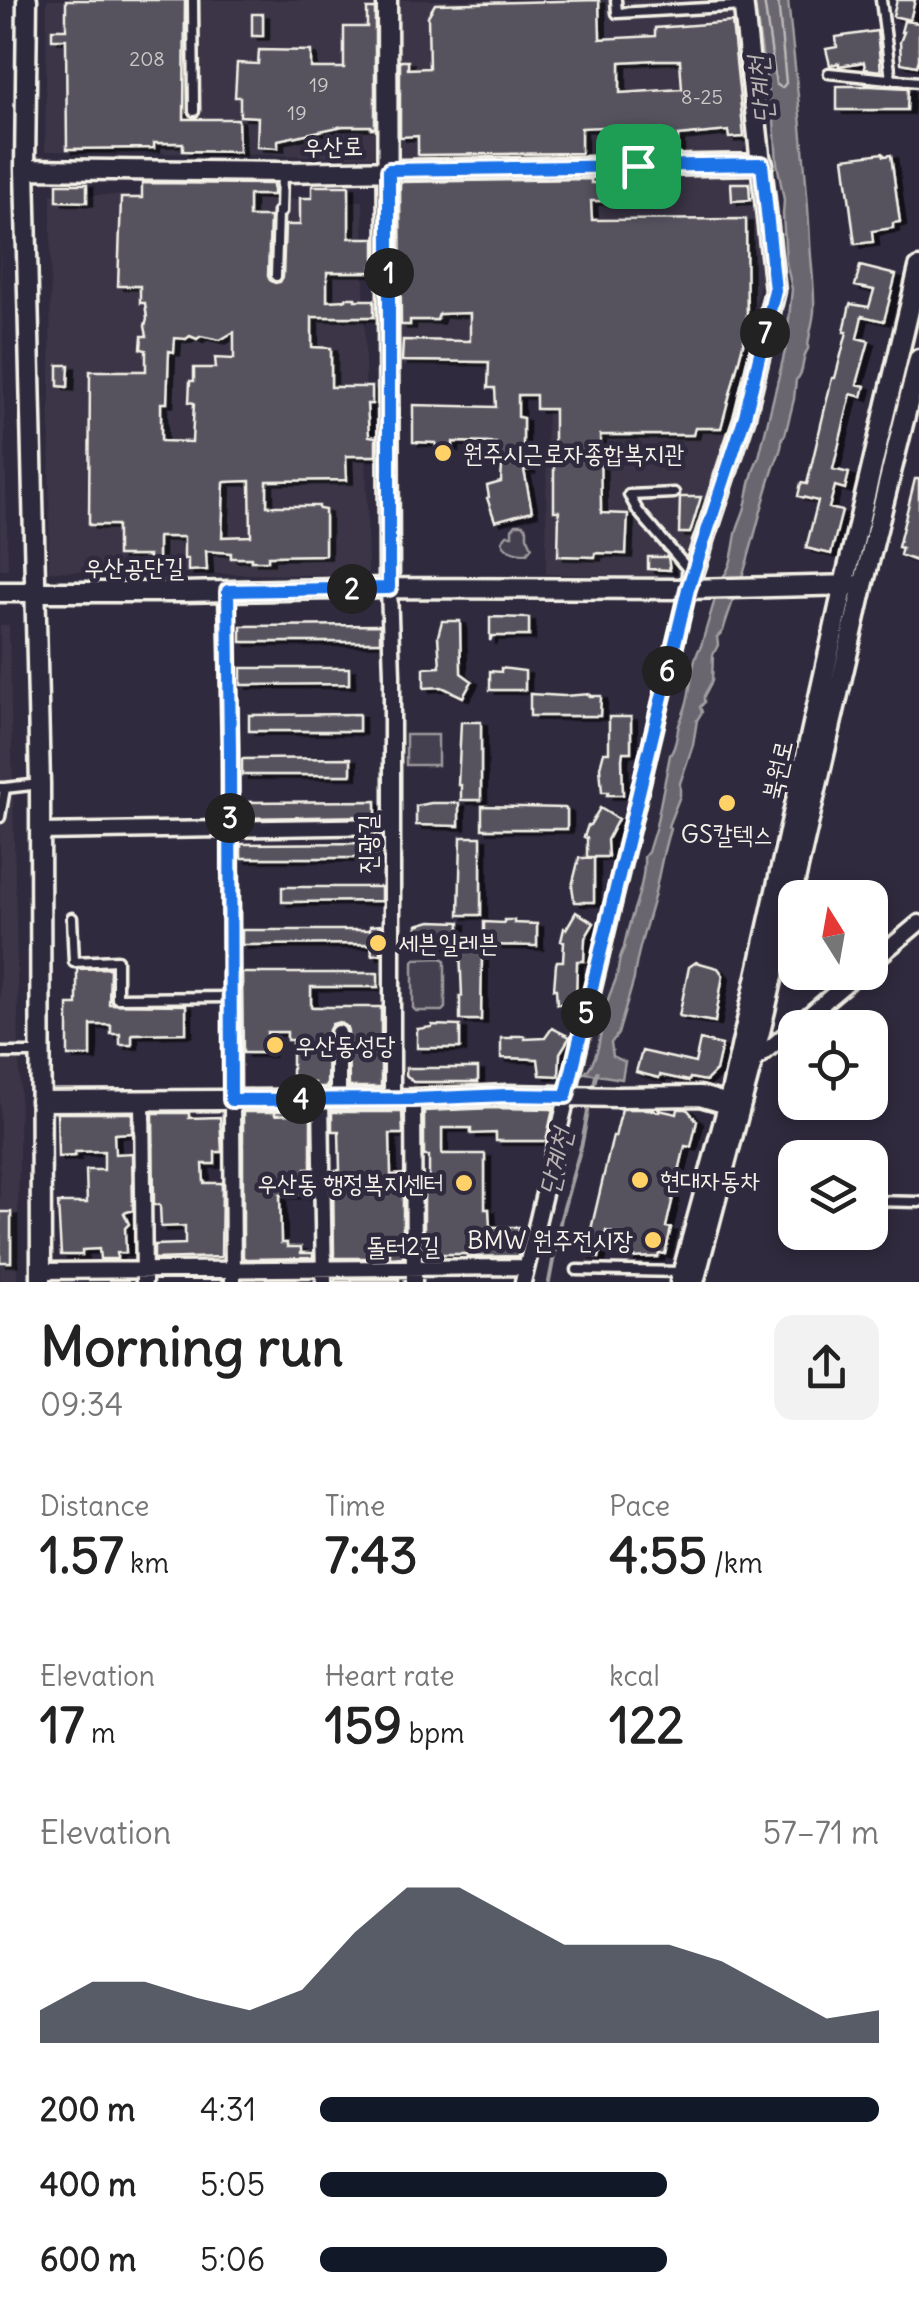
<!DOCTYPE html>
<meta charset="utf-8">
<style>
:root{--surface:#fff;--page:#f2f2f2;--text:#222;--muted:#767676;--accent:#111827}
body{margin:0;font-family:Delius,"Poor Story",sans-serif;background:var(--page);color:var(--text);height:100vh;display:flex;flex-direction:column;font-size:38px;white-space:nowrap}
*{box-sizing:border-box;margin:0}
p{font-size:32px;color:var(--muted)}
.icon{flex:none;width:55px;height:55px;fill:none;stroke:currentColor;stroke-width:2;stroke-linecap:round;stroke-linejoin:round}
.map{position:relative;height:1282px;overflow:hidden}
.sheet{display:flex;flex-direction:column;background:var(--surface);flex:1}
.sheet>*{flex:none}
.needle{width:65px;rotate:349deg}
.buttons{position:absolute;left:778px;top:880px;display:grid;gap:20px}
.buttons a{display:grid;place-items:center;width:110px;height:110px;border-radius:20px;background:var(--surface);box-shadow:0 5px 15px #0003;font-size:50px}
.pin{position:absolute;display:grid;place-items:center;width:85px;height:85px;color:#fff;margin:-42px;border-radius:20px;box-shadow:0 5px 15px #0006}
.km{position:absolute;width:50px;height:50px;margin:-25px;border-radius:50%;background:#222;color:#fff;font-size:28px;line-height:50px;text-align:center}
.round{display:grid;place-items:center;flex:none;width:105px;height:105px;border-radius:20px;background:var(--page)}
.summary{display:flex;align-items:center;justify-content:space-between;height:170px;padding:0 40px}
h1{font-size:55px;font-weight:700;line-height:75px}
.figures{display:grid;grid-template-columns:repeat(3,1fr);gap:15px;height:170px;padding:10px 40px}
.figures div{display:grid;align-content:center}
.figures b{font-size:50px;font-weight:700}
.figures small{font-size:28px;font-weight:400}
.figures p{font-size:28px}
.chart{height:280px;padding:20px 40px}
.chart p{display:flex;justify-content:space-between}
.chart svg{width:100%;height:180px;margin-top:10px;fill:var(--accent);opacity:.7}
ul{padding:0 40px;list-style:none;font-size:32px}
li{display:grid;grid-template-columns:160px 120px 1fr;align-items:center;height:75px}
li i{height:25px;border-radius:12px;background:var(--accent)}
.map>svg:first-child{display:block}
.built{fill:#3b3647}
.green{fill:#454050;stroke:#9c989c;stroke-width:2.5}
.water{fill:#6a6670;stroke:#a19ea0;stroke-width:2.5}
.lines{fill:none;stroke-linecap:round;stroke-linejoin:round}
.shore{stroke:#bdb9b8;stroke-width:2.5}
.stream{stroke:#a19ea0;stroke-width:4}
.building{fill:#56525f;stroke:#f4f1e8;stroke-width:2.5;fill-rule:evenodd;filter:url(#shadow)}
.service-casing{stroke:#f4f1e8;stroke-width:15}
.minor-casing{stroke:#f4f1e8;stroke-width:21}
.tertiary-casing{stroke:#f4f1e8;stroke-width:25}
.service{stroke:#2f2a3d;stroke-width:8}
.minor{stroke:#2f2a3d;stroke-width:14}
.tertiary{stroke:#2f2a3d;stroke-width:18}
.route-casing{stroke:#fff;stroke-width:20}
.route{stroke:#1a73e8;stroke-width:12}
.poi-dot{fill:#ffd166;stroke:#2f2a3d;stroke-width:4}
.labels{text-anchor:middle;stroke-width:9;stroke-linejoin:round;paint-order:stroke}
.number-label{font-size:20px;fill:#ccc9c6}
.street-label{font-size:25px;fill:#f4f1e8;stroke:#2f2a3d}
.poi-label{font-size:25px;fill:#f4f1e8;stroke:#2f2a3d;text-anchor:start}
.water-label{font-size:28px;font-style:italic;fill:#b6b2b2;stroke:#2f2a3d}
</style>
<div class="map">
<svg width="919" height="1282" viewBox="0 0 919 1282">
<defs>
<filter id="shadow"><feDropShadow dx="6" dy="3.5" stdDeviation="0" flood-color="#0009"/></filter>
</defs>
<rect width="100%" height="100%" fill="#2f2a3d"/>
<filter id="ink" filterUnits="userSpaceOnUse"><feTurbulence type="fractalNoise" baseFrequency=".01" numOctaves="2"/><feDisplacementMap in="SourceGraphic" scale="20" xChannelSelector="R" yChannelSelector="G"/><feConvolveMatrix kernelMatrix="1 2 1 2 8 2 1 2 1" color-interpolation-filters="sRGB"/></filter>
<g filter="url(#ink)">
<path class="built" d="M47 0H381V141L375 157 45 151Z
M397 0H731L748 143 739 156 398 160Z
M735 172 753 182 761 279 741 371 693 558 668 577 546 574 547 367 396 366 394 186 407 175Z
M51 194 363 201 368 576 49 571Z
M0 225 8 569H0Z
M0 625H9L20 1090 17 1282H0Z"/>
<path class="green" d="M516 524H523L527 529V536L532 547 527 553C517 553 505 551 502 541L507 535H512V529Z
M406 735H438V765H406Z
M442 958 445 961V1008L442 1011H416L413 1008V961L415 959Z"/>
<path class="water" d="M754 0H788C796 80 806 160 810 241 811 265 815 288 814 311 813 324 808 337 808 349 801 358 805 373 796 380L794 399 785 435 782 438C783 449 777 457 774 467 763 499 756 532 746 565 739 587 729 609 723 631L717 637 718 645 713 655 712 681 704 696V703L700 707 702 712 697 720 693 745 680 783V796L668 826 670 829C662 853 659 877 653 901 646 927 636 954 634 979L618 1034 611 1043 613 1056 625 1062 622 1079 585 1073C603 1054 599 1025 607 1003 609 995 613 987 616 979 619 968 618 958 624 948 628 918 646 887 644 857L648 852 656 826 670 755C677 746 676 736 679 725 682 717 685 710 687 702 692 684 691 662 701 646L721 579C732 569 733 549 736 534 738 523 744 514 746 503 749 489 752 469 759 457L786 347 792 289 786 262 783 214 784 200 777 163 774 121 771 113Z"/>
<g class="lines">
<path class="shore" d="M764 0 776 84 782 88 786 83 778 0"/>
<path class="stream" d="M592 1092 597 1072
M549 1282 561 1218 582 1143 590 1101"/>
</g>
<path class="building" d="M66 0H185L184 119H238L239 152 183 151V143H154V148L67 149 66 39H52V29H66Z
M599 0 600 39 655 36V28L732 22 744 137 729 138 728 131 678 136V152L603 154 602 127 581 128V153L418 155V136L400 137V61H408V69L429 68 428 16 435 4ZM657 60H680L682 89 620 93V62Z
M897 0H915L910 20 893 16Z
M367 9H375V128H371V126H343L278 140V148L257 147 258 117 240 116V97H235L237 63 258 64 259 50 311 51V68H344V27H367Z
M252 14H263V36H252Z
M904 21 919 23V59L917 66 901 63 900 42 904 32H901Z
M877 31 881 71 865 69 864 62 839 66V63L830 65 826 49 837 47 836 37Z
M866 84 870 85 869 86 908 88 907 110H837V86H866Z
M883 153 884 156 891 155 900 222 893 223V228L872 231 873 242 855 244 844 158Z
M591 179V183H606V201H591L592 220 746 219 747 329 721 428H695L693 435H600L601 513 628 514 626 554 595 553V557L558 556 559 511H554V409H536V395H518V417L523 418V459H529V470H524L532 511 495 521 487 498 489 497 487 486 501 482 502 465H496V443L453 442V447L436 446V443L413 442V405L496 407 495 388H488L489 362 402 361 403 340 470 341V313L439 314 437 320H410V325H401L400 184 402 182Z
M142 183 273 184V195H249V217H270L268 276 270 280 275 283 280 282 283 277 285 225H300V198H312V186H349V238H375V266H372V272H327V301L346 300V298H355V300H374V317H312V347L331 348V387H372V404H367L369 436 376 437V456H346L347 480 267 481V506H319V509L325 510V555L268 556V561H251V558H231V553L206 551 207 570 188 571V559H184V537H158V560H149V556H117V525H89L90 371H146V350L141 349 142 336H147L145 326 147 318 145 303H140V286H118L121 198H142ZM234 332V359L215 358 216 368H194V381H190L189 402 194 403 192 442 161 441V403H167L169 351 174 352 175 338 186 339 190 336 197 339 201 336 220 340ZM250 481 251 536 222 537 224 482Z
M731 183H749L750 200 732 201Z
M57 184H87V202L57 201Z
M860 266 896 275 884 321 862 316 857 338 869 341 857 384 865 386 862 397 851 394 833 469 849 473 845 489 835 486 829 508 842 511 831 554 806 548 818 501 798 496 801 483 807 484 832 378H835L847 332H844L850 304 869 307 874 290 855 286Z
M58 365H69L68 387 58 386Z
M915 479H919V562L900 555 902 548 898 547Z
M680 497H701L690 533H679Z
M648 557H668L670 570 648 569Z
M490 617 529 618V636H492L490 641Z
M442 621H460L461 673 472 681 463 697 442 687 424 688V668L440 667 438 636Z
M380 625V642H241V626Z
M241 668H349V684L241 685Z
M501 668 525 671V690H490V671L501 672Z
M530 694 564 696 590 694V696H601L600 716H530Z
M359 714V731H249V715Z
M609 717H631V752H623L622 759 623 795H607L608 792H602L600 767 604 752H609Z
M461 722H481V800H461V785H458Z
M351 758V775H242V759Z
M376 801V816L245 818V802Z
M431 803H459V826L416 825V806Z
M482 806 565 808 567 810V829H482Z
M600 808 618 819 607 840 608 857H587V838L584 837 588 825H590Z
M461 837H481V915H459Z
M377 843V858H241V844Z
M579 858H594V902H575L574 899 572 886Z
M282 887H381V901L282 902Z
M576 912 594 923 585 938 584 961H577L576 1004H557L556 989H554L556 964 557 961H563L564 942 561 941 564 928 566 929Z
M504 920H514V923L537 924V946L484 945V922L504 923Z
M431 921 460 922 459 944H417V925Z
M381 925V954L372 955 371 944 242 945V930H370V926Z
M460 950 482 951 481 1020H460V996H462Z
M696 962 718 968 723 975 715 1022 679 1016 689 967Z
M110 968 109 1004 186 1005V1033L132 1034V1045H120V1034H111V1025H91V1056H68V1005H77V969Z
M242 973H378V987H311V1007H381V1087H349L348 1032 347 1027 339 1022 332 1024 328 1032 327 1087H315V1083H292V1040H287V1032H267L268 1053H243Z
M432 1025 460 1026V1048H417V1029L432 1027Z
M552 1028 570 1037 560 1053 559 1076 540 1075 538 1059 501 1058V1038H512V1036H525V1039L545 1038Z
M700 1040 722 1045 716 1071 706 1081 690 1078 689 1081 660 1075 659 1078 636 1072 642 1051 695 1063Z
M406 1068H478V1082H413L406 1075Z
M495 1108 553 1109 546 1141H496V1133L471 1134V1128H442V1154H485V1209H489L490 1227H519L518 1256 467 1257V1254H442V1257H424V1185H429V1156H424V1111Z
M622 1109H647L659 1112V1110L677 1114 678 1109H687L697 1121 691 1147 685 1146 666 1227 671 1228 665 1254 659 1253 658 1257 629 1258 633 1238 606 1231 599 1258 585 1255 613 1136 615 1137Z
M243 1112H275V1115L311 1113V1168H306L307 1194 280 1195 281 1243H287V1247H301V1253H313V1258L246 1259 243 1257Z
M332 1112H402L403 1134H390L391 1175 403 1174V1257L390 1258V1251L368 1252 369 1258H334L333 1171 340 1170 339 1131H332Z
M57 1113H132V1133L114 1134 115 1154 132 1153 133 1210 124 1213 129 1224 125 1228 126 1253H117V1259H100L99 1249 82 1250V1255H61L58 1203H87L86 1170H104V1151L75 1152V1156L58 1157Z
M153 1113H189V1118L220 1117 222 1152H215V1164H203L204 1183H222L221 1257 154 1259V1245L185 1244V1226L161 1227 160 1205H154Z
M0 1212H11V1262H0Z
M335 1279H399V1282H335Z"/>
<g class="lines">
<g class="service-casing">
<path id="service" d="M193 0 194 111
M616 0 617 13 744 6
M881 0 891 79
M829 73 919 82
M276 276 278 212H281L282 172
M674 493 629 495 638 511 687 568V575
M0 788H5L0 817
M5 788 40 784
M72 918 74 962 117 960V998L230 997
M0 1053H40
M870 1201 919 1202
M577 1270 682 1272"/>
</g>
<g class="minor-casing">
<path id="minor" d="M389 588 392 675V1099
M227 591 230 749 233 1282
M40 832 392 826
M870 964 919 923
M338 1033V1100
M753 1062 860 972
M142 1099 144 1282
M321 1099 324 1282
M413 1099 414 1282
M41 1271 526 1267
M523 1282 688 589"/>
</g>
<g class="tertiary-casing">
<path id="tertiary" d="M27 0 25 169 40 784 41 1282
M387 0 389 588
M25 169 282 172 763 164
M688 589 745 416 775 291 743 0
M0 592H181L389 588 688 589 854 585
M40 1101 413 1099 507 1095 618 1097 700 1096 738 1107
M680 1282 728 1106 844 585 919 268
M694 1282 761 1028 863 586 919 359"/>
</g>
<use href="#service" class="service"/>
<use href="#minor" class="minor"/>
<use href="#tertiary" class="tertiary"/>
</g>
</g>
<g class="lines" filter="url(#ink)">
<g class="route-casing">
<path id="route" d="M762 164 775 290 745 416 688 589 566 1096 507 1095 413 1099 231 1100 230 750 228 591 389 588V170Z"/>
</g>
<use href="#route" class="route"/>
</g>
<g class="poi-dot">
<circle cx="443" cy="453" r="10"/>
<circle cx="727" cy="803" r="10"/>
<circle cx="378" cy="943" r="10"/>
<circle cx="275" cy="1045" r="10"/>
<circle cx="640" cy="1180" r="10"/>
<circle cx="464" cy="1183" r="10"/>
<circle cx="653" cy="1240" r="10"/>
</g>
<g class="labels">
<g class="number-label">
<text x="147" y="66">208</text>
<text x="319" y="92">19</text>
<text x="702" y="104">8-25</text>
<text x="297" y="120">19</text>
</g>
<g class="street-label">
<text transform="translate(333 146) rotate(-1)" y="9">우산로</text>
<text x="134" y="576">우산공단길</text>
<text transform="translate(777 770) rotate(-77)" y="9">북원로</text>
<text transform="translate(367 844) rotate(-90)" y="9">진광길</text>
<text transform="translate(403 1246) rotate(-1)" y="9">돌터2길</text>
</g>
<g class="poi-label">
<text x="463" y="462">원주시근로자종합복지관</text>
<text x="727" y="843" text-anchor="middle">GS칼텍스</text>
<text x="398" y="952">세븐일레븐</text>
<text x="295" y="1054">우산동성당</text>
<text x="660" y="1189">현대자동차</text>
<text x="444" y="1192" text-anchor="end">우산동 행정복지센터</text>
<text x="633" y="1249" text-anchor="end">BMW 원주전시장</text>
</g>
<g class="water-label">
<text transform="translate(760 90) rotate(-96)" y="10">단계천</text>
<text transform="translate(555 1162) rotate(-77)" y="10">단계천</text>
</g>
</g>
</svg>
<div class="buttons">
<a><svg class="needle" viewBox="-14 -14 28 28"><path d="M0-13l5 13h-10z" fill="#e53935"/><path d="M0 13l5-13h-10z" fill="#767676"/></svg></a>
<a><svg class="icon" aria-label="locate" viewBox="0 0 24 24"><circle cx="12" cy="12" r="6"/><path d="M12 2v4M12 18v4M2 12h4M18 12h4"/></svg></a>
<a><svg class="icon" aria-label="layers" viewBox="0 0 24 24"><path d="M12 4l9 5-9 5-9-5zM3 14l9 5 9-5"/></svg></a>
</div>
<div class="pin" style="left:638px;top:166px;background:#1e9e55"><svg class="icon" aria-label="arrive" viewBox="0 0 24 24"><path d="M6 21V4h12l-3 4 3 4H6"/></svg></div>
<b class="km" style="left:389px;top:273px">1</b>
<b class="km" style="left:352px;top:589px">2</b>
<b class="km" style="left:230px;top:818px">3</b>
<b class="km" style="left:301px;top:1099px">4</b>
<b class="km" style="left:586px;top:1013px">5</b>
<b class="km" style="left:667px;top:671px">6</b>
<b class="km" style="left:765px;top:333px">7</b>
</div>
<section class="sheet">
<div class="summary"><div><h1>Morning run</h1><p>09:34</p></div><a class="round"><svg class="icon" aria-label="share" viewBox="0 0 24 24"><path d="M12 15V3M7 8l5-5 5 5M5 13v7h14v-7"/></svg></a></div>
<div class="figures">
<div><p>Distance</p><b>1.57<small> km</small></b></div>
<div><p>Time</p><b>7:43</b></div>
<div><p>Pace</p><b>4:55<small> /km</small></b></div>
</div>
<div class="figures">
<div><p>Elevation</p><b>17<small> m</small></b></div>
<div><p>Heart rate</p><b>159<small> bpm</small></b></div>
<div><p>kcal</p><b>122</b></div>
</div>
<div class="chart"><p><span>Elevation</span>57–71 m</p>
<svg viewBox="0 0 160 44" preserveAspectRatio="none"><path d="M0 44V36L10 29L20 29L30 33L40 36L50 31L60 17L70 6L80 6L90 13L100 20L110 20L120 20L130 24L140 31L150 38L160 36V44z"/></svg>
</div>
<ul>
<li><b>200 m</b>4:31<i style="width:100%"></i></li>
<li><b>400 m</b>5:05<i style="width:62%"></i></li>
<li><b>600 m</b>5:06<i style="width:62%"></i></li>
</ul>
</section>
